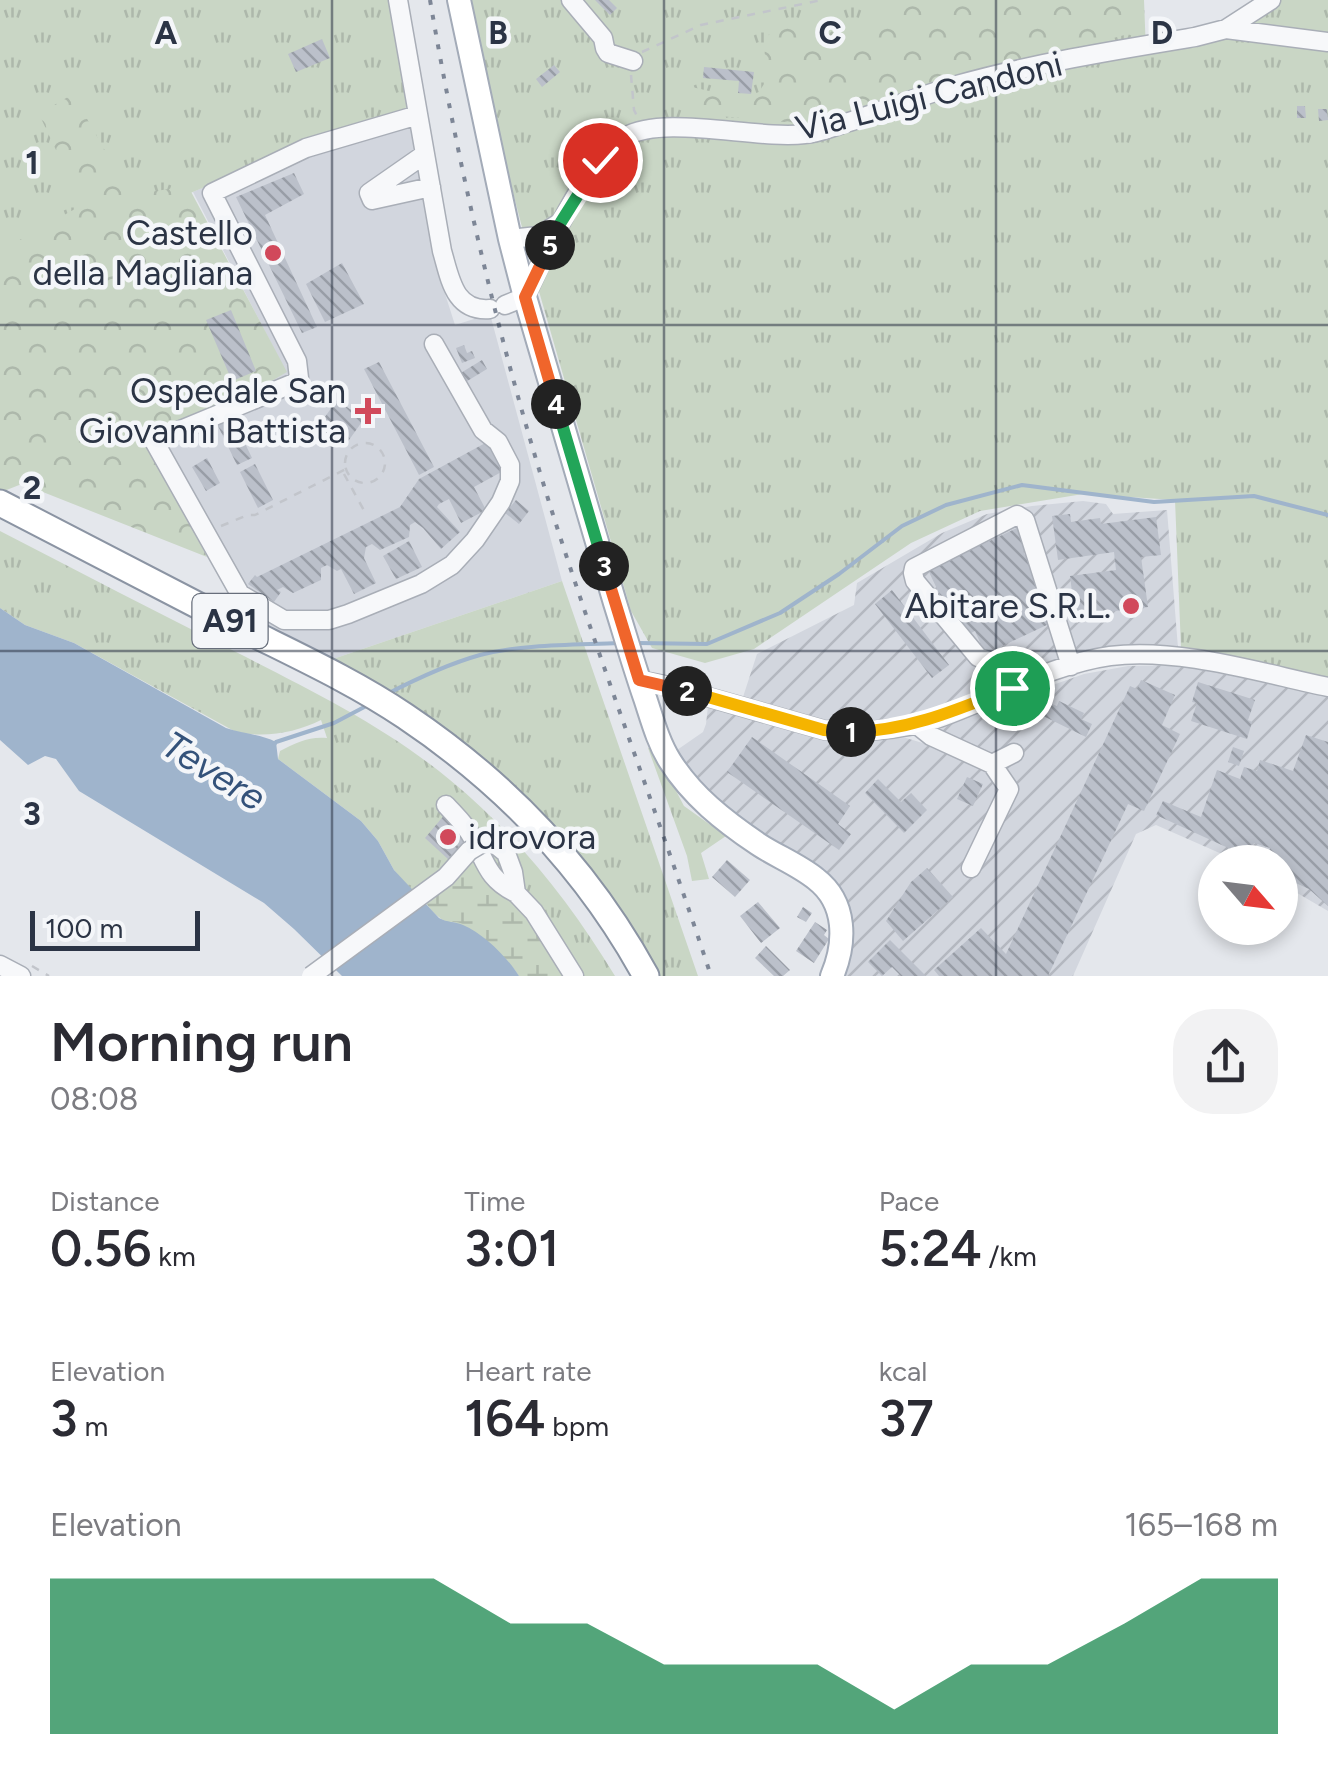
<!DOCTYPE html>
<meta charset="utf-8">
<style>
:root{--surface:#fff;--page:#f2f2f3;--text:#2b2b33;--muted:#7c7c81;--accent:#0b8043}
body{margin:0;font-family:Figtree,sans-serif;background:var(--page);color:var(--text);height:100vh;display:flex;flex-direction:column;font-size:38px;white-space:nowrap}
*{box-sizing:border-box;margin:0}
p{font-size:32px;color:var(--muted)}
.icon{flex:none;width:55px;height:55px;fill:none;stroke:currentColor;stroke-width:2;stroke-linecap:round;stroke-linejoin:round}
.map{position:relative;height:976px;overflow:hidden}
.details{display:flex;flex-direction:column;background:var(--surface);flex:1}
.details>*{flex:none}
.needle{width:65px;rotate:118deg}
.tools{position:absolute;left:1198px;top:845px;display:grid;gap:20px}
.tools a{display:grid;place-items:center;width:100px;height:100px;border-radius:50%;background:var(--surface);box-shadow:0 5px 15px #0003;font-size:50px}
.scale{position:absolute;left:30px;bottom:25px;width:170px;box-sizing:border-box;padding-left:10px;border:5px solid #2b3445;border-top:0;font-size:28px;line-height:35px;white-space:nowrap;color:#2b3445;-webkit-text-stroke:8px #f4f6f9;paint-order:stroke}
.pin{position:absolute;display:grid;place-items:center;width:85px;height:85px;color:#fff;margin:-42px;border:5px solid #fff;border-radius:50%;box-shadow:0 2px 10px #0007}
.km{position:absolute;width:50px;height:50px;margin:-25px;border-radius:50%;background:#222;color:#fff;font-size:28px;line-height:50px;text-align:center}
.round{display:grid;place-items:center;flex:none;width:105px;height:105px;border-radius:40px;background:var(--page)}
.overview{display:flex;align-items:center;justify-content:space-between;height:170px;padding:0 50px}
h1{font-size:55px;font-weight:600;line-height:75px}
.stats{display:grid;grid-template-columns:repeat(3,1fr);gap:15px;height:170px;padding:10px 50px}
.stats div{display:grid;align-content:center}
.stats b{font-size:50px;font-weight:600}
.stats small{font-size:28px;font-weight:400}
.stats p{font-size:28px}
.chart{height:280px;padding:20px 50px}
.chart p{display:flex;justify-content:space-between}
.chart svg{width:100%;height:180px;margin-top:10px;fill:var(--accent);opacity:.7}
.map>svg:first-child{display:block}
.built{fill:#d2d6de}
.industrial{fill:url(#industrial-furrows)}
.grass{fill:url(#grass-tufts)}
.forest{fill:url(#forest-crowns)}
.wetland{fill:url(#wetland-marsh)}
.water{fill:#9fb4cc}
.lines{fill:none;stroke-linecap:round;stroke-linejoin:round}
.stream{stroke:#9fb4cc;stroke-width:4}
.building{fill:url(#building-back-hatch)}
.minor-casing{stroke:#a9aeb7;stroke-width:21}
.major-casing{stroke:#a3abb8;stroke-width:26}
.highway-casing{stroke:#8b94a3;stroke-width:29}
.path{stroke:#c2c5cb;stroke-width:2.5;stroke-dasharray:8 8;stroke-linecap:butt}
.minor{stroke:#f7f8fa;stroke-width:18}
.major{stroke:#fff;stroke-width:22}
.highway{stroke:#fff;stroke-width:25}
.rail{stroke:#7d8696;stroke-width:4;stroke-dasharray:5 10;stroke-linecap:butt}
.minor-bridge-casing{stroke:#a9aeb7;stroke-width:21;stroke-linecap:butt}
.minor-bridge{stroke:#f7f8fa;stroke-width:18}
.split-1-casing{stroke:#fff;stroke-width:20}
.split-2-casing{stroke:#fff;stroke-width:20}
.split-3-casing{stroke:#fff;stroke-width:20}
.split-4-casing{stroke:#fff;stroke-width:20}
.split-5-casing{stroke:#fff;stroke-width:20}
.split-6-casing{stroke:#fff;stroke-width:20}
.split-1{stroke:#f5b400;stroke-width:12}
.split-2{stroke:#f5b400;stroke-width:12}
.split-3{stroke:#f0652b;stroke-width:12}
.split-4{stroke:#22a559;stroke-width:12}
.split-5{stroke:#f0652b;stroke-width:12}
.split-6{stroke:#22a559;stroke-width:12}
.grid{fill:none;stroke:#2b3445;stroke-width:2.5;stroke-opacity:0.55}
.poi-dot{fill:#d1495b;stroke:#f4f6f9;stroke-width:4}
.labels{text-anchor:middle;stroke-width:9;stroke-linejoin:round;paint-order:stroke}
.shield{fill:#f4f6f9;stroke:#676e7b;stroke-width:2.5}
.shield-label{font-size:32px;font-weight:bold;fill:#2b3445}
.street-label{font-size:35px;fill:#2b3445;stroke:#f4f6f9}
.poi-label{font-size:35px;fill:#2b3445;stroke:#f4f6f9;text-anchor:end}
.water-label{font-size:38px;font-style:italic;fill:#34527a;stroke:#f4f6f9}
.grid-label{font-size:32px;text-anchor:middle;font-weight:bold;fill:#2b3445;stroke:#f4f6f9;stroke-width:9;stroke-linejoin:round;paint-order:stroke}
</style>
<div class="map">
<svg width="1328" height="976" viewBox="0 0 1328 976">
<defs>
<pattern id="industrial-furrows" width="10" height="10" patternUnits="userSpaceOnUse" patternTransform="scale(2.5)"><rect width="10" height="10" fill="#d2d6de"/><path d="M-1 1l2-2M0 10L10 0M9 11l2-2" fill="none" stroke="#b4b8c0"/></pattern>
<pattern id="grass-tufts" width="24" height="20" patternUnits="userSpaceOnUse" patternTransform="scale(2.5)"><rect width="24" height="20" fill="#c9d6c5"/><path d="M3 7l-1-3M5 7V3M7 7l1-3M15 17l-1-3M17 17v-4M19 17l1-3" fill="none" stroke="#adb8ab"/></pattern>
<pattern id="forest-crowns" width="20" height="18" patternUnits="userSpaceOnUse" patternTransform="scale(2.5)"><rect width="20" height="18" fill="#c9d6c5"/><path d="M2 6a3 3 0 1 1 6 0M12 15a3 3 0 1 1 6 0" fill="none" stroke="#adb8ab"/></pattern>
<pattern id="wetland-marsh" width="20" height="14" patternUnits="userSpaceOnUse" patternTransform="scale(2.5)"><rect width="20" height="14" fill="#c9d6c5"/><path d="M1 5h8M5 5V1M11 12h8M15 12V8" fill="none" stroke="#adb8ab"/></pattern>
<pattern id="building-back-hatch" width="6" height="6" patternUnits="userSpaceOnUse" patternTransform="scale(2.5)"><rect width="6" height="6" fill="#bbc0ca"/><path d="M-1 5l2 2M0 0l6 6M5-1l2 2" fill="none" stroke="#989da6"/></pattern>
</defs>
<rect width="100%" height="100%" fill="#e4e7ec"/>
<path class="built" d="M410 107 432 253 455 325 490 314 562 581 333 659 235 607 153 450 286 372 193 192 306 141Z"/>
<path class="industrial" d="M1083 501 1106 504 1113 514 1167 510 1178 648 1130 647 1085 651 1021 673 916 715 854 725 827 721 743 697 757 654 854 605 857 583 942 533 987 514 1032 506Z
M1179 665 1328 695V911L1280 883V862H1240L1156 825 1136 834 1073 976H844L851 955 853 929 848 902 840 889 827 874 768 841 710 802 678 756 677 750 703 732 706 724 708 706 832 741 906 738 926 744 949 721 1084 674 1128 666Z"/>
<path class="grass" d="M0 0H392L410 107 405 108 394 119 224 179 109 227 184 420 4 491 0 489Z
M463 0H1144L1146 52 1278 0H1328V678L1181 648 1175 500 1083 494 980 511 911 543 754 649 705 663 652 648 631 611 536 281Z
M0 531C79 572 157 612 236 652 310 690 385 726 450 780 517 835 570 902 615 976H519L515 969 408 887 394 870 378 841 361 821 278 759 280 751C295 743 310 736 327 738L321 720C295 733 262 739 234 731L74 643 25 625 0 608Z
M562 581 698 976H656L551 825 513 785 443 726 396 694 333 659Z
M653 747 684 806 726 836 701 853 709 879 692 881 687 856 648 748Z"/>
<path class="forest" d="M896 0H1137L1128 34 822 119 796 123 697 114 674 99 668 88 683 85 753 101 766 81 764 37 806 19 849 40 881 25Z
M73 94 130 195 188 186 287 372 154 450 207 557 5 477 0 473V251L82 205 39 114Z"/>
<path class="wetland" d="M457 871 469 872 487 879 497 900 518 914 525 923 529 921 536 926 569 976H519C509 960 478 929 460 923 451 920 454 925 445 921 436 917 428 906 422 899Z"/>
<path class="water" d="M0 608 25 625 74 643 226 728C243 734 261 734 276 742L278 759 361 821 378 841 394 870 439 918C448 923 454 921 463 925 484 934 507 957 519 976H342L294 929 264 903 79 791 56 759 45 756 28 765 0 740Z"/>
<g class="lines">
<path class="stream" d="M638 643 707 644 780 613 839 574 902 526 946 505 1022 485 1154 502 1254 496 1328 515
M387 694C416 679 448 664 480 655 523 644 574 645 619 643
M274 745 276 742 334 723 370 704"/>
</g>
<path class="building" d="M595 0H609L617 8 610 15Z
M322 39 330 58 296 72 288 54Z
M554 65 560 72 542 87 536 79Z
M704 67 754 72 751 94 738 93 739 81 703 78Z
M1297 106H1305L1306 118H1297Z
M1318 109H1327L1328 120 1319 121Z
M294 173 304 194 265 215 317 327 302 333 236 197Z
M342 263 364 304 325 322 306 284Z
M231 310 256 371 232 381 206 320Z
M464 345 467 353 472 351 475 358 462 363 456 348Z
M482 360 487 369 464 383 459 374Z
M379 362 434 467 419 475 364 369Z
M337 400 364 419 344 447 317 428Z
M232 416 252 458 237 465 217 424Z
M489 441 505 470 474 487 486 510 461 523 449 499 439 504 437 507 460 532 441 549 423 528 415 522 410 525 409 537 380 550 372 544 366 547 364 558 376 583 354 594 341 569 337 571 327 565 321 568V580L293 593 283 587 277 590 281 592 274 602 248 584 255 575 257 577 400 507 419 479Z
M207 458 220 483 206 491 192 467Z
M255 464 273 500 258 508 240 472Z
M516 500 529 511 519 524 505 513Z
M1070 514 1071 522 1100 518 1101 524 1156 517 1161 555 1141 557 1148 607 1075 616 1070 576 1116 570 1114 552 1058 560 1052 516Z
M1021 526 1031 548 1023 551 1045 598 1038 601 1049 624 985 654 975 631 967 635 956 613 950 616 928 570Z
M409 541 422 567 396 579 383 556Z
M892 590 949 665 932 678 875 604Z
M1141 680 1175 695 1162 725 1180 734 1144 811 1128 804 1048 976H939L934 970 981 928 1006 954 1130 686 1137 689Z
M1198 682 1255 700 1248 720 1252 722 1247 739 1191 721 1197 703 1192 702Z
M1059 701 1084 713 1081 719 1092 724 1086 737 1041 715 1047 702 1057 706Z
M1306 735 1328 742V906L1309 889 1280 876V862H1265L1270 848 1254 843 1248 857 1156 815 1163 801 1201 817 1217 770 1240 779 1244 767 1257 771 1260 760 1293 771Z
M752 737 850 806 838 824 851 834 839 850 727 772Z
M1233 747 1244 751 1239 766 1228 762Z
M967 777 983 784 973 806 957 799Z
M878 779 901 802 911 793 927 810 904 833 865 793Z
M446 813 471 835 449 860 425 838Z
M727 860 750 880 735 897 712 877Z
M927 868 953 897 903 941 886 921 911 882Z
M758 902 780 928 761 943 740 916Z
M803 907 812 913 806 922 797 917Z
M815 922 827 930 824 935 829 939 814 963 796 951Z
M890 940 926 976H901L892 967 882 976 868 962Z
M766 946 790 970 783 976H774L755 958Z"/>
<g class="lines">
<g class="minor-casing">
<path id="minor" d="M398 0 442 251C450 278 454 312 490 309
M571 0 603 38 605 48 608 53 633 61
M1226 29 1328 42
M418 115 306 148 212 193 297 361 299 378 294 383 154 441 240 594 284 620H329L348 614 421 584 452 565 475 540 501 502 510 481V465L498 442 483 430 434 344
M425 154 369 193 372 200 431 187
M510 239 538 236 561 222
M505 305 525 297C545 255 585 161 625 137 663 114 757 140 805 134 820 133 835 126 849 122 885 110 920 96 957 85 1035 63 1116 50 1195 37L1226 29 1271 0
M639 680 669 686 824 730C860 733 895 731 930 721 990 702 1046 665 1110 656 1178 647 1261 673 1328 687
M1012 687 1000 665 978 657 915 581 913 573 914 568 1017 515 1025 520 1071 666
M916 724 931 736 992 764 1009 789 971 868
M992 764 1014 753
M446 805C455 815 466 825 472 837 486 862 487 879 516 893
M484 842 495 844 506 853 513 872 516 893 534 912 574 976
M0 965 21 976"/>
</g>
<g class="major-casing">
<path id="major" d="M459 0 510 239 525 297C555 399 585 501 615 603 625 635 634 666 645 698 652 719 658 742 670 761 692 796 724 821 758 844 776 856 799 865 816 879 847 903 846 943 832 976"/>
</g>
<g class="highway-casing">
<path id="highway" d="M0 503C77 543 154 582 230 622 289 652 350 679 405 716 505 783 588 870 646 976"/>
</g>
<path class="path" d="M642 52 701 25 822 0
M631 75 634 110 637 116
M345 463a20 20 0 1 1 40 0a20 20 0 1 1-40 0Z
M344 474 366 514
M221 526 248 515H255L346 469
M32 966 49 976"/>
<use href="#minor" class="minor"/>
<use href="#major" class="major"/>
<use href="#highway" class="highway"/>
<path class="rail" d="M430 0C459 170 498 338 549 502 599 661 659 817 711 976"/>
<g class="minor-bridge-casing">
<path id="minor-bridge" d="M311 976 446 877 469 851 484 842"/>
</g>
<use href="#minor-bridge" class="minor-bridge"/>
</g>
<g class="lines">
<g class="split-1-casing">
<path id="split-1" d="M851 732C909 731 959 709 1012 688"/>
</g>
<g class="split-2-casing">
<path id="split-2" d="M687 691 824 730 851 732"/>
</g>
<g class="split-3-casing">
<path id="split-3" d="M604 566 639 680 687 691"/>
</g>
<g class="split-4-casing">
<path id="split-4" d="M556 404 604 566"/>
</g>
<g class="split-5-casing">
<path id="split-5" d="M550 245 525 297 556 404"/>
</g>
<g class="split-6-casing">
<path id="split-6" d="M550 245 561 222 600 160"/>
</g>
<use href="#split-1" class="split-1"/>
<use href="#split-2" class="split-2"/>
<use href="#split-3" class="split-3"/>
<use href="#split-4" class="split-4"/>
<use href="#split-5" class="split-5"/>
<use href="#split-6" class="split-6"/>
</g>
<path class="grid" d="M332 0V976M664 0V976M996 0V976M0 325H1328M0 651H1328"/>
<g class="poi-dot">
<circle cx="273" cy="253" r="10"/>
<path d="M363 396h10v10h10v10h-10v10h-10v-10h-10v-10h10z"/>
<circle cx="1131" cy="606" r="10"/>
<circle cx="448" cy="837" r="10"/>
</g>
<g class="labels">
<rect class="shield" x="192.5" y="594" width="75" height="54" rx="8"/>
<g class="shield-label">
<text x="230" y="632">A91</text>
</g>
<g class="street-label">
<text transform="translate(929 96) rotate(-14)" y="12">Via Luigi Candoni</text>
</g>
<g class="poi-label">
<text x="253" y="245">Castello<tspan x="253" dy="40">della Magliana</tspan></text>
<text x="346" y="403">Ospedale San<tspan x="346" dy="40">Giovanni Battista</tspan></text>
<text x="1111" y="618">Abitare S.R.L.</text>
<text x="468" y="849" text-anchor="start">idrovora</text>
</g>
<g class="water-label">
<text transform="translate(214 771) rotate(32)" y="13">Tevere</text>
</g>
</g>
<g class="grid-label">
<text x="166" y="44">A</text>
<text x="498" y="44">B</text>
<text x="830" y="44">C</text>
<text x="1162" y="44">D</text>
<text x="32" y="174">1</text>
<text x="32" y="499">2</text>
<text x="32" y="825">3</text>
</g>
</svg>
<div class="tools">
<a><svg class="needle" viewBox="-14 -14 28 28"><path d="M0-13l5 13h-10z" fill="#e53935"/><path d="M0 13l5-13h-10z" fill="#7c7c81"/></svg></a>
</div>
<div class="scale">100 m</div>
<div class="pin" style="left:1012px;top:688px;background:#1e9e55"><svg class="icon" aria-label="arrive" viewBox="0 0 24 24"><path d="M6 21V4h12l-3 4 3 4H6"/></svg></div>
<div class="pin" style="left:600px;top:160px;background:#d93025"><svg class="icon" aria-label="check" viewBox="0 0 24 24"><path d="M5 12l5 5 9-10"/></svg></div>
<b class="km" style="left:851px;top:732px">1</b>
<b class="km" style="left:687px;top:691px">2</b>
<b class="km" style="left:604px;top:566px">3</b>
<b class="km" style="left:556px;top:404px">4</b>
<b class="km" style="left:550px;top:245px">5</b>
</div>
<section class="details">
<div class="overview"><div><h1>Morning run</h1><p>08:08</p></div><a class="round"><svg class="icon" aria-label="share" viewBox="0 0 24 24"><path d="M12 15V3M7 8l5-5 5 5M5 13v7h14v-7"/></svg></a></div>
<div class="stats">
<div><p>Distance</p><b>0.56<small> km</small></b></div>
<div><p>Time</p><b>3:01</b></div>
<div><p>Pace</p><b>5:24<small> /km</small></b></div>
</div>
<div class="stats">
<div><p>Elevation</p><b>3<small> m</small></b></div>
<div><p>Heart rate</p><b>164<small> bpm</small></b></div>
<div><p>kcal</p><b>37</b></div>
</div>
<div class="chart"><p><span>Elevation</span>165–168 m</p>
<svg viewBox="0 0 160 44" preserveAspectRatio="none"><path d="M0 44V6L10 6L20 6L30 6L40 6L50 6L60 17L70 17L80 27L90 27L100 27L110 38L120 27L130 27L140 17L150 6L160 6V44z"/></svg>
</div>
</section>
